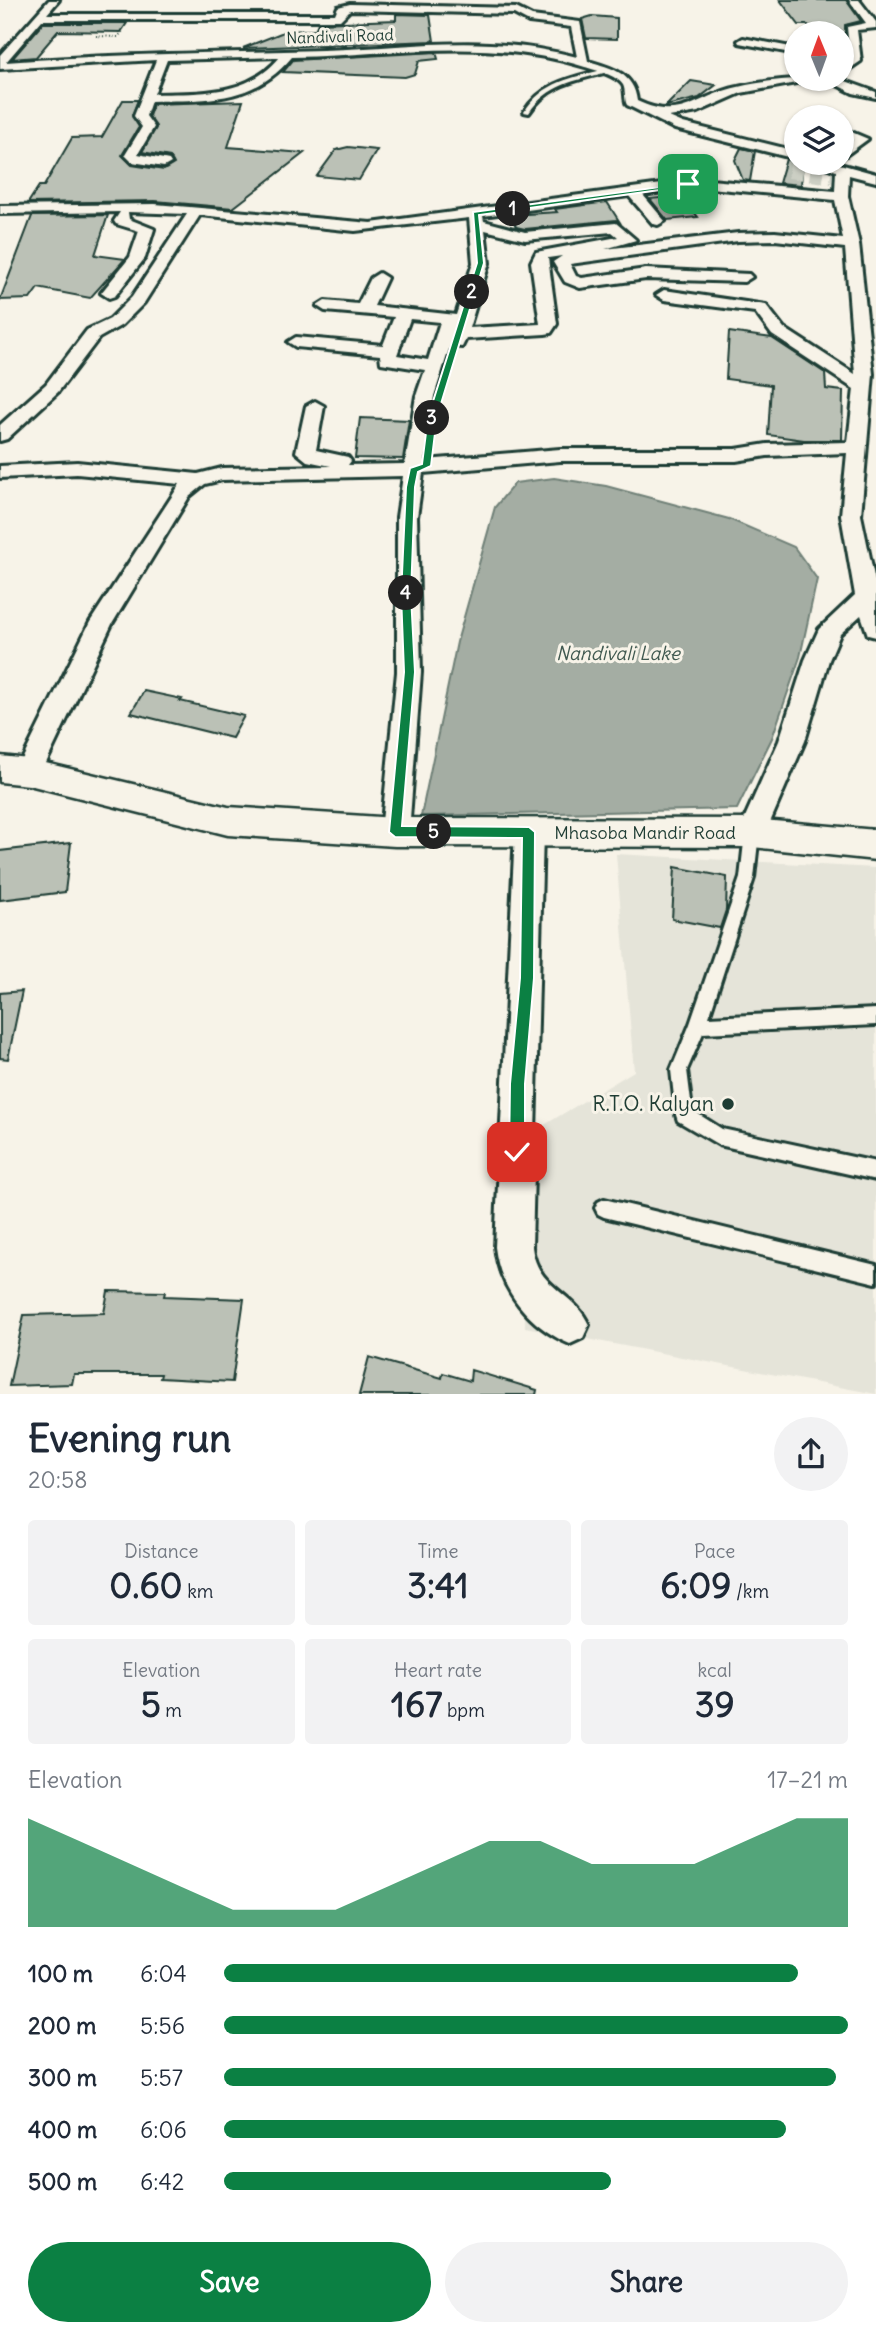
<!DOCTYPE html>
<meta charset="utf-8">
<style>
:root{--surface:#fff;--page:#f2f2f3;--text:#1f2937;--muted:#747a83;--accent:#0b8043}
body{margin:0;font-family:Delius,sans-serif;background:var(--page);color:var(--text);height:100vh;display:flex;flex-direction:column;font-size:26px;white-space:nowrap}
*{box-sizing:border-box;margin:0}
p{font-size:23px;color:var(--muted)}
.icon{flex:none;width:38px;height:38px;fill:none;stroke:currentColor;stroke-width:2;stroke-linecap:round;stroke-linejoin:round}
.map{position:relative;height:1394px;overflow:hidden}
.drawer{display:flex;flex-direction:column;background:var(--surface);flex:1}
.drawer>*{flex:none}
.needle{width:46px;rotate:359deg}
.controls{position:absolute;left:784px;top:21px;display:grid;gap:14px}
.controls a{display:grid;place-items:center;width:70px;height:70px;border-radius:50%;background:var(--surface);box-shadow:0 2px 5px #0004;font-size:35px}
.pin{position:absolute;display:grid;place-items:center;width:60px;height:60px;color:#fff;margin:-30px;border-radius:14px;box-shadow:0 4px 10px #0006}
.km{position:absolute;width:35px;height:35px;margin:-18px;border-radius:50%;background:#222;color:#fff;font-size:19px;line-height:35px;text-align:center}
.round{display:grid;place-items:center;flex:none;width:74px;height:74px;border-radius:37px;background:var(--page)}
.overview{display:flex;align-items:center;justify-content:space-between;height:119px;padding:0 28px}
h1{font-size:38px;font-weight:800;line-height:52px}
.stats{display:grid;grid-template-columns:repeat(3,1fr);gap:10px;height:119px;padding:7px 28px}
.stats div{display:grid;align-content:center;border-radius:7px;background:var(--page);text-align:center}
.stats b{font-size:35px;font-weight:800}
.stats small{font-size:19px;font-weight:400}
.stats p{font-size:19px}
.chart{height:196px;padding:14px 28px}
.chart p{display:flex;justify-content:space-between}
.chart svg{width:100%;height:126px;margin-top:7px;fill:var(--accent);opacity:.7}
.button{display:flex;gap:14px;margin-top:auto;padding:14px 28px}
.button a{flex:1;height:80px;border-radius:42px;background:var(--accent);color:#fff;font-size:28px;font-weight:800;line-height:80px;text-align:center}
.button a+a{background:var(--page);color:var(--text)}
ul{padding:0 28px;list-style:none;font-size:23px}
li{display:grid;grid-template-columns:112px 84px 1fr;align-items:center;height:52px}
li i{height:18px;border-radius:9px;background:var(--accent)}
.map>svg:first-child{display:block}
.built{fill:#e5e4d9}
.water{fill:#a4ada3;stroke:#6f8077;stroke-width:2}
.building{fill:#bbc1b6;stroke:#1f3d34;stroke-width:2}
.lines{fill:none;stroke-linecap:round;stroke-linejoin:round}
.minor-tunnel{stroke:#cccfc4;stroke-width:14;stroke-dasharray:14 7;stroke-linecap:butt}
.service-casing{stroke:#1f3d34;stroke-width:6}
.minor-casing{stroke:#1f3d34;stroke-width:6}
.tertiary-casing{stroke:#1f3d34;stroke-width:5}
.path{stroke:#1f3d34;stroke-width:2;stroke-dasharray:1 2.5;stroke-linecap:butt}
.service{fill:#f7f3e8;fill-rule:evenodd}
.minor{fill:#f7f3e8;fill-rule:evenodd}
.tertiary{fill:#f7f3e8;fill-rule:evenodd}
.route{fill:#0b8043;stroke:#fff;stroke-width:2}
.poi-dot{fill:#1f3d34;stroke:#f7f3e8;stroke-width:2.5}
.labels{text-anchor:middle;stroke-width:6;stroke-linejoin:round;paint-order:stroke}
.far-street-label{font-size:16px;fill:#1f3d34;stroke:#f7f3e8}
.street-label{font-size:18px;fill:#1f3d34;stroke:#f7f3e8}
.water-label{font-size:19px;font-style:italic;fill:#405950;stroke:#f7f3e8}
.near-poi-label{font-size:21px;fill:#1f3d34;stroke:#f7f3e8;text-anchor:end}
</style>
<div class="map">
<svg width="876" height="1395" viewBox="0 0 876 1395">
<rect width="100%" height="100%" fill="#f7f3e8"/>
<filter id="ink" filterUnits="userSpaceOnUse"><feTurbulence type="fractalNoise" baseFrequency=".0143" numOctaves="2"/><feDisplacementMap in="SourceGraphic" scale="14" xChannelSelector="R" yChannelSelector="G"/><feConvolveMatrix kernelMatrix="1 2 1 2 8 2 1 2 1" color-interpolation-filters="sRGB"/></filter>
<g filter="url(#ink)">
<path class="built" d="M616 854 876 868V1394L525 1327 526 1136 634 1071Z"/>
<path class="water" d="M554 478 606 486 729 519 794 547 817 579 800 657 772 738 737 809 421 816 457 642 495 507 515 483Z"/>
<path class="building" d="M780 0H846L861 21 845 25V33H811L808 25H799Z
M396 14 430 15 434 41 243 48 286 31 315 30 318 23 396 20Z
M592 16 617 18V39L586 38 582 19Z
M43 23H127L121 32 58 31 36 57 12 59Z
M436 52 438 59 419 61 415 74 405 77 283 72 293 60Z
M691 81 716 85 699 98 666 106Z
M123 100H138L132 115 139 127 122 155 132 165 164 170 174 164 170 157 142 152 156 128 149 116 153 104 243 101 228 147 304 153 233 208 155 201 28 203 39 186H44L72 138 102 137Z
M348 147 377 150 359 180 317 176 336 150Z
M741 148 755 151 750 181 743 180 735 160Z
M786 159 803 163 801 185 779 183Z
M678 196 682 197 698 217 667 220 650 199Z
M607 202 621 224 616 220 525 229 516 227 511 215 557 212 555 209Z
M108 215 95 255 125 259 90 298 38 288 30 299 0 300 32 216Z
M729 332 772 338 825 373 826 389 843 391 842 440H804L768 435 771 385 726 379Z
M360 418 409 420 403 459 355 458Z
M144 691 182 699 180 701 244 716 232 738 131 713Z
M71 843 65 892 0 900V851Z
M675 867 727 877 726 910 720 928 672 919Z
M22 991 8 1059 0 1058V993Z
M108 1291 165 1292 164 1296 244 1299 232 1382 160 1378 161 1374H74L72 1384 9 1386 24 1315 104 1313Z
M369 1357 442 1378 443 1373 470 1381 471 1370 537 1390 536 1395H359Z"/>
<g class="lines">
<path class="minor-tunnel" d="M789 171 832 177"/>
<g class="service-casing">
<path id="service" d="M605 69 607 72C575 81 548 84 529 113L524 112C544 81 572 78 605 69Z
M752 827 757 829 759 833 754 878 709 1017 876 1009V1025L703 1033 687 1070 692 1110 722 1129 876 1162V1180L719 1145 678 1121 676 1115 671 1070 690 1024 740 878 745 833 747 829Z
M604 1199 876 1265V1283L604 1217 598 1214 595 1208 598 1202Z"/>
</g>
<g class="minor-casing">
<path id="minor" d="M49 0H59L47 14H335L338 7 350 4 516 8 532 16 580 22 588 61C612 68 634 73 637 101 683 123 697 95 738 87 765 81 792 78 818 79L741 93 698 112 669 117 683 123 796 151V159L675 129 627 105C624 99 626 91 623 85 617 75 595 70 585 67 486 36 393 55 292 57 254 103 207 100 151 101L146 116 154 127 138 154 169 160 171 163 164 167 132 162 125 155 142 127 134 116 156 60 0 69V55ZM350 10 514 14 529 22 571 27 577 57C484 33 416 47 323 50 216 53 113 54 6 62L42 20H340ZM280 57C248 96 200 93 154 94L167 60Z
M849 0H859L876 22V28L857 30 861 61 842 74V66L850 60 847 27 866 23Z
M743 38 796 48V54L739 43 738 41Z
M825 79H840L876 92V98L853 93Z
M842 128 868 139 842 158V148L853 140 842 136Z
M816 163H836L876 174V182L849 175 848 196 859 244 873 374 861 515 876 586V637L868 635 861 615 840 634 829 660 805 741 762 841 752 845 742 841 738 833 779 741 805 660 819 629 855 595 841 515 847 453 767 456 736 461H560L423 473 417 517 421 672 409 832 405 840 395 844 385 840 381 832 397 672V517L403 476 222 480 205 484 189 497 112 624 38 780 29 783 20 780 16 772 90 622 180 484 77 474 0 478V466L77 462 198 474 222 468 331 466 307 461 296 452 306 406 315 401 324 406 316 450 348 457 351 461 348 465 405 464 416 396 425 370 381 363 380 355 296 347 288 342 296 337 383 345 394 317 325 311 317 306 325 301 358 304 371 278 379 273 387 278 374 306 456 315 473 263 469 218 355 231 200 215 144 303 122 325 99 338 58 392 7 439 0 441V425L46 384 87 330 110 319 132 297 187 214 128 212 129 219 154 229 145 258 115 296 109 298 101 293 130 257 139 231 116 224 114 221 120 212 0 214V206L155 204 371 223 699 179 835 191 836 171ZM699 187 835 200 843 239 775 232 738 233 605 249 636 240 616 223 525 232 484 221 483 216 629 196 653 224 658 225 665 221 643 195ZM485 230 525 240 612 232 618 237 536 252 531 262 540 324 469 328 489 263ZM775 240 845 248 855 374 784 328 766 305 664 290 656 295 664 300 755 312 772 335 854 389 848 442 767 444 736 449H560L425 460 434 396 450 346 462 347 466 339 545 334 551 333 557 324 548 258 562 256 553 262 565 282 580 288 646 279 744 282 752 277 749 274 646 269 582 278 576 276 570 264 738 241ZM410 319 440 322 428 360 397 355Z
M529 820 539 824 543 832 532 1247C537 1289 575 1292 589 1325L583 1338 570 1344C530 1327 500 1291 495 1247L515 832 519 824Z"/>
</g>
<g class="tertiary-casing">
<path id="tertiary" d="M0 756 29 759 228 807 395 818 752 819 876 830V860L752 847 395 846 228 835 29 785 0 782Z"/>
</g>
<path class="path" d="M96 36 118 37 123 31"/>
<use href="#service" class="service"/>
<use href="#minor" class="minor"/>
<use href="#tertiary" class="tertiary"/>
</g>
</g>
<path class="route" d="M690 183 688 186 479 215 484 263 437 417 431 466 418 472 415 487 411 595 415 672 402 826 529 827 535 832 534 978 525 1084V1152L517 1159 509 1152 510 1084 520 978 522 838 395 837 389 832 404 672 401 595 406 487 410 468 422 464 428 417 477 263 473 212Z"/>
<circle class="poi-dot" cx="728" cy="1104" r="7"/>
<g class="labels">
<g class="far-street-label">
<text transform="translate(340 36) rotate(-2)" y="6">Nandivali Road</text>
</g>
<g class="street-label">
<text x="645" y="839">Mhasoba Mandir Road</text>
</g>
<g class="water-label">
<text x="618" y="660">Nandivali Lake</text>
</g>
<g class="near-poi-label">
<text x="714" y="1111">R.T.O. Kalyan</text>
</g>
</g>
</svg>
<div class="controls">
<a><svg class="needle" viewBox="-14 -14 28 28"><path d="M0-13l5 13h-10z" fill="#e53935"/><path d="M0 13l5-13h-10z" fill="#747a83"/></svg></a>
<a><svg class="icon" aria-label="layers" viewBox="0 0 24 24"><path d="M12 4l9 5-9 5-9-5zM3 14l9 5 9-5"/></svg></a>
</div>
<div class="pin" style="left:688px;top:184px;background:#1e9e55"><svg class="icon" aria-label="arrive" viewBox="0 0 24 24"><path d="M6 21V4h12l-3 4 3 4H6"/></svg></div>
<div class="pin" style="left:517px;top:1152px;background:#d93025"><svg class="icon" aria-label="check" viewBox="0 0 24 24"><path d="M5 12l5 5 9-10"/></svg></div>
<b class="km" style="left:513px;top:209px">1</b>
<b class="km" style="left:472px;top:292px">2</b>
<b class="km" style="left:432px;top:418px">3</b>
<b class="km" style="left:406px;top:593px">4</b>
<b class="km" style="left:434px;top:832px">5</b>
</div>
<section class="drawer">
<div class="overview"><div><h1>Evening run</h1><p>20:58</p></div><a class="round"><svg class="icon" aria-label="share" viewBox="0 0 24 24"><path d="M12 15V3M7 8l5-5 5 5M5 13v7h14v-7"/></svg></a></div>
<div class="stats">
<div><p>Distance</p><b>0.60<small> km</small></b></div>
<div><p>Time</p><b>3:41</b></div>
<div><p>Pace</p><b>6:09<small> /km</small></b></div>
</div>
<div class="stats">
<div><p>Elevation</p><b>5<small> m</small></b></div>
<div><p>Heart rate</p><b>167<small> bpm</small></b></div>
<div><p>kcal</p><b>39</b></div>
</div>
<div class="chart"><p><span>Elevation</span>17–21 m</p>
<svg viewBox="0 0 160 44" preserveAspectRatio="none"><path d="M0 44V6L10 14L20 22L30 30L40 38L50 38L60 38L70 30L80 22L90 14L100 14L110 22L120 22L130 22L140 14L150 6L160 6V44z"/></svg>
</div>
<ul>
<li><b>100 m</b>6:04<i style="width:92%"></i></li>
<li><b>200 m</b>5:56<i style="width:100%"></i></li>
<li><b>300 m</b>5:57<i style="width:98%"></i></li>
<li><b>400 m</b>6:06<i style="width:90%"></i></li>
<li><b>500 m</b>6:42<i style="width:62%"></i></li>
</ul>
<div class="button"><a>Save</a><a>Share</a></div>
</section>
